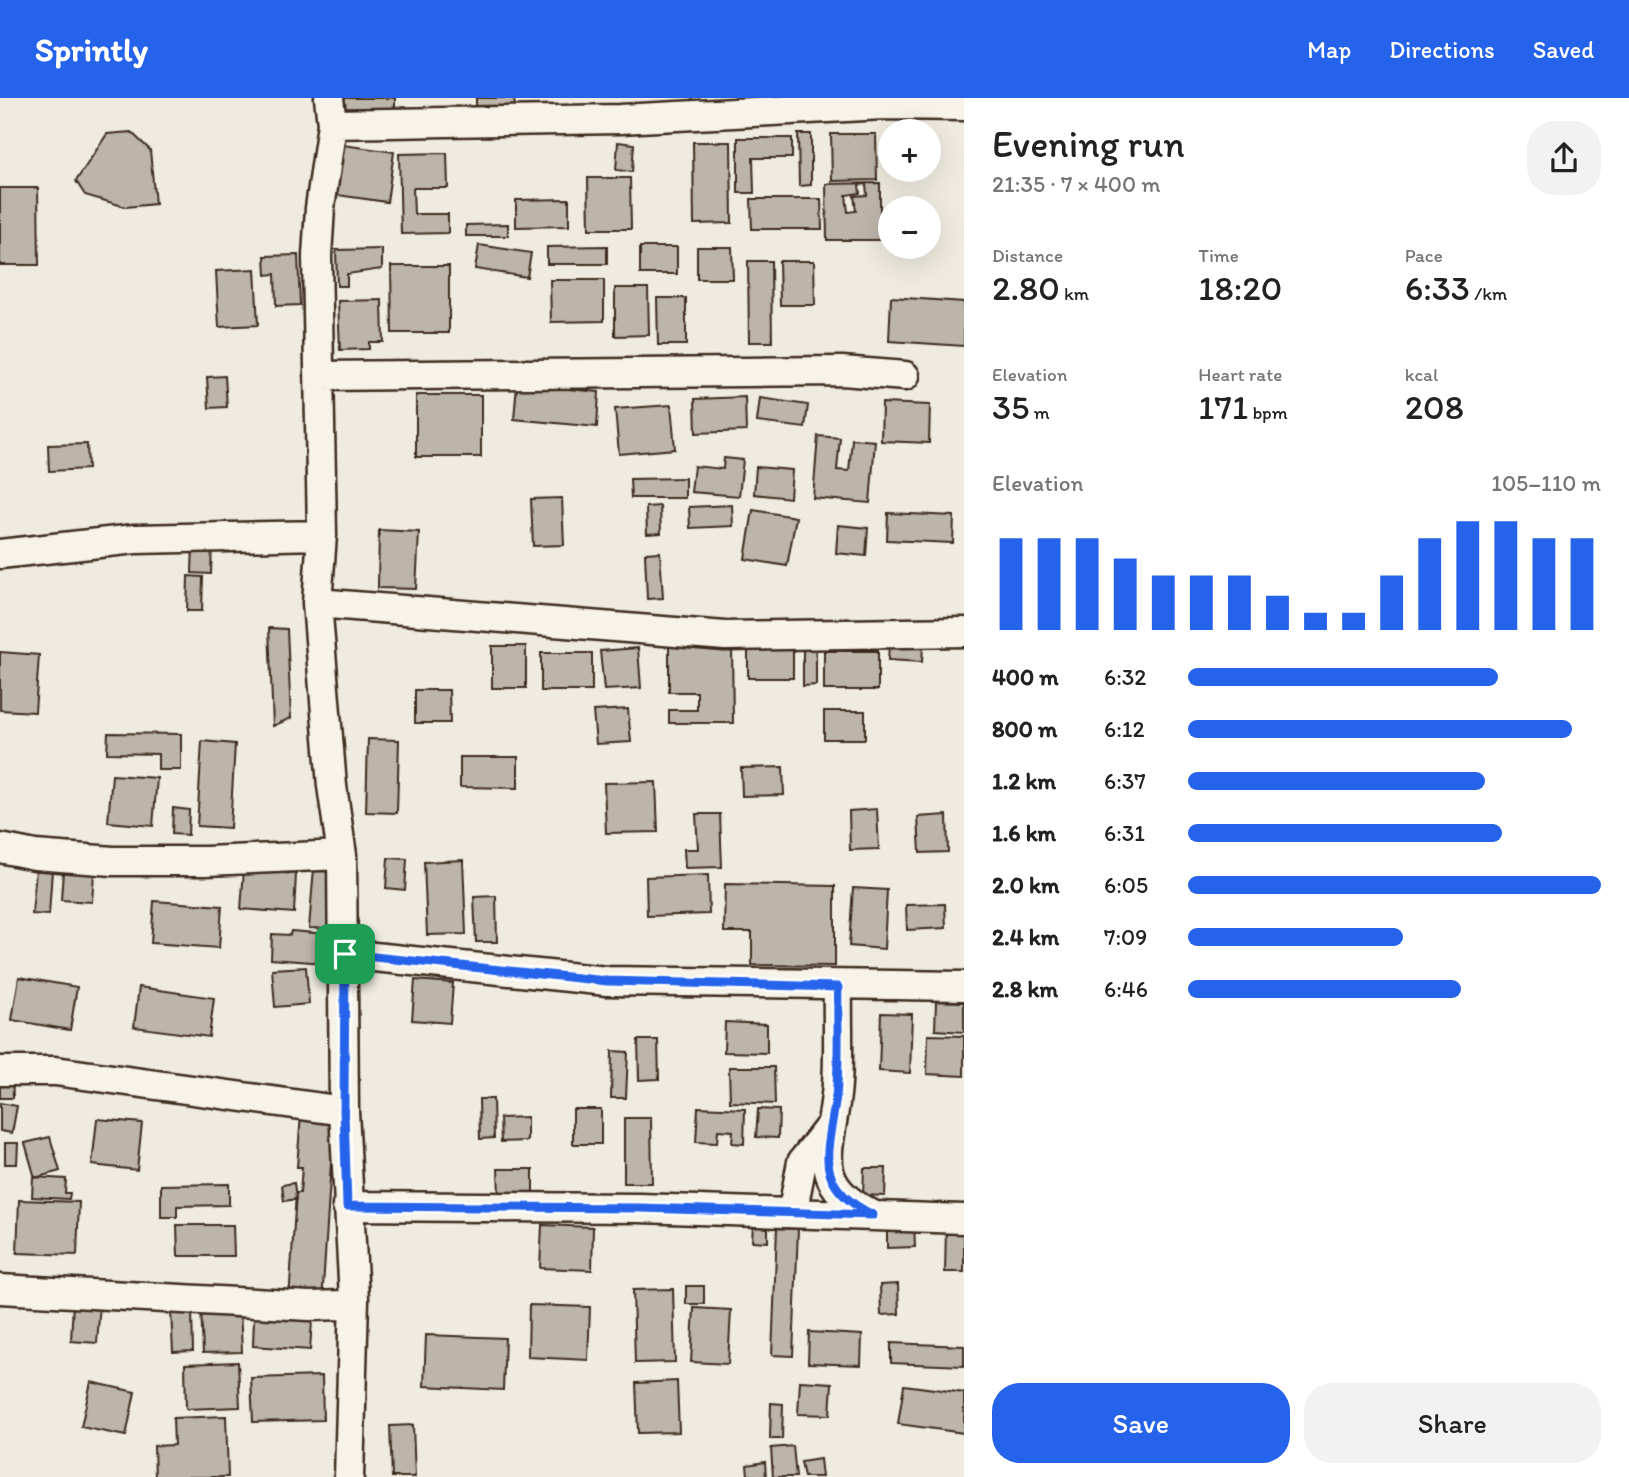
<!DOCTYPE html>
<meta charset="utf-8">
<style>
:root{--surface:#fff;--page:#f2f2f2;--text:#222;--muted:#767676;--accent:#2563eb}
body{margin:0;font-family:Itim,sans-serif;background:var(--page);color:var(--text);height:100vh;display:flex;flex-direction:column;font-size:26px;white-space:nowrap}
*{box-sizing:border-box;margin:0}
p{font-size:23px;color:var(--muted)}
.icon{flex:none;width:38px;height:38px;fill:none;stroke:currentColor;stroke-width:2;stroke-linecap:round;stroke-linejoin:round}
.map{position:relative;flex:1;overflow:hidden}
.side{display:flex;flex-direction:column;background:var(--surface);width:665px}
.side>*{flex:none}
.controls{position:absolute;left:878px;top:21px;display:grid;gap:14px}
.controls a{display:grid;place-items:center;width:63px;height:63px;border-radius:50%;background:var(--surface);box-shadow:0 7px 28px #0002;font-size:35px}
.pin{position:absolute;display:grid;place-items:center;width:60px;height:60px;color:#fff;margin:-30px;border-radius:14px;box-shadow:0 4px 10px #0006}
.round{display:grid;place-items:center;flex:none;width:74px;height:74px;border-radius:28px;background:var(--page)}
.head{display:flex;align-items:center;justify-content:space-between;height:119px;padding:0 28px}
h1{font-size:38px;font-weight:600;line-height:52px}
.stats{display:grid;grid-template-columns:repeat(3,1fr);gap:10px;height:119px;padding:7px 28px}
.stats div{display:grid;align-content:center}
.stats b{font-size:35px;font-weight:600}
.stats small{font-size:19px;font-weight:400}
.stats p{font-size:19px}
.chart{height:196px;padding:14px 28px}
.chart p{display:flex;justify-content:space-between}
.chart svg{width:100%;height:126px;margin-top:7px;stroke:var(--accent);stroke-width:6}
.primary-button{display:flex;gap:14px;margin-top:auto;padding:14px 28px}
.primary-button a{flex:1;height:80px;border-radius:28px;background:var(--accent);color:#fff;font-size:28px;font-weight:600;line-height:80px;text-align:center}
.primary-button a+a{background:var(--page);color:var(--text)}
ul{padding:0 28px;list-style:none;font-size:23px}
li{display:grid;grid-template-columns:112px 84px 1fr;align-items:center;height:52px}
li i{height:18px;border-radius:9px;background:var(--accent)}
header{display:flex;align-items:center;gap:42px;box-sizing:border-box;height:98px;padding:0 35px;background:var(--accent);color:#fff}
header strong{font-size:33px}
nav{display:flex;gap:38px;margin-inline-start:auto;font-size:24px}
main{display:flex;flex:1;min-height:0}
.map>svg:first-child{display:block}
.building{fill:#bdb5aa;stroke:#3b2a1e;stroke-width:2;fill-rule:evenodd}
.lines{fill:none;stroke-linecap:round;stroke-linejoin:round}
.street-casing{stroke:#3b2a1e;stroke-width:33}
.street{stroke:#f7f3e8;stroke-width:28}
.route-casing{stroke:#fff;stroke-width:14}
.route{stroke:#2563eb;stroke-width:9}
</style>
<header>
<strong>Sprintly</strong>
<nav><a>Map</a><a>Directions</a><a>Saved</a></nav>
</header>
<main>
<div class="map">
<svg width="964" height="1379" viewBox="0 0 964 1379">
<rect width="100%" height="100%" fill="#efebe0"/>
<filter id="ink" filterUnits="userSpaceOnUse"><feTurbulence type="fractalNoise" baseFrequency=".0143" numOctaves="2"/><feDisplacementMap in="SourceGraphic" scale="14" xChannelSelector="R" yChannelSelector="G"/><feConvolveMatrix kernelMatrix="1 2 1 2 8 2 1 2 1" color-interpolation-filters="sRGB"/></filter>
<g filter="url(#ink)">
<path class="building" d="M343 0H395V16L343 14Z
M476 0H514L515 9 476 10Z
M131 34 150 52 155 106 126 109 85 97 76 83 107 36Z
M798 36H811V87L799 88Z
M831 36H876L877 82 832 83Z
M738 40H792V60H753L754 95H738Z
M618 44 634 46 632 74 616 72Z
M693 44H731L732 125 694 126Z
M343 47 394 54 387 104 337 97Z
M447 55 448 90H413L414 116H448V135L401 136 399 56Z
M588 80H630L631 131H589Z
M880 85V142H827L826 86ZM866 86 867 97 854 98 856 113 848 114 846 97 860 95 859 87Z
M0 90H38L39 167H0Z
M569 101V128L516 129V102Z
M751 101H821L822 131H752Z
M508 126V138H466V127Z
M479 147 531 155 527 179 475 171Z
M607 148V166H547V149Z
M640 149H677V176H640Z
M697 149H732L733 181H697Z
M382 151V171L347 176V188H337L336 152Z
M298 157 300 207 276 208 275 176 266 177 265 158Z
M748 163H771L772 244H749Z
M779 163H814L815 207H780Z
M391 168H449V235H392Z
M255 171 258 227 219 229 216 173Z
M550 182H604V223L551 224Z
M615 190H648L649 237 615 238Z
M891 199 964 204V248L889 243Z
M657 200H686V247H658Z
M382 202 383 244H369V251L340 252 338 203Z
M225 278 227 309 209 310 207 279Z
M517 286 599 294 597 329 514 321Z
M416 297H481V359H416Z
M745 299 746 333 696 335 695 301Z
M760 300 808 307 805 330 757 324Z
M882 305 930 307 929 345 881 343Z
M671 307 675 351 619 356 615 311Z
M818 338 840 340 837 372 849 373 852 341 875 343 870 405 813 400Z
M87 346 88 371 49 373 48 347Z
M724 360 743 362 739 398 691 394 694 368 723 371Z
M756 369 792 372 790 400 754 396Z
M685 380V400H631L630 381Z
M562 400 564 447 533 448 531 401Z
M732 407 733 428 690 430 689 409Z
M660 408 661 435 647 436 646 409Z
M753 412 796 419 787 468 745 461Z
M888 415 954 418 953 445 887 442Z
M838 427 868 430 866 458 836 455Z
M379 432 419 434 416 491 378 490Z
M193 445 212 446 211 476 192 475Z
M660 454 663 500 647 501 645 455Z
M188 478 203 479 202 513H187Z
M269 530 287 531 291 620 273 628Z
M803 543H816V587L803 588Z
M889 546 923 549 922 564 888 562Z
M669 547H732L733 625H669V612H697V594H669Z
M748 547 793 548V580H748Z
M492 548H526V590H492Z
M638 550 641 590 604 592 600 553Z
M824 553H878V592H824Z
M0 554 39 557 35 614 0 612Z
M541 555H592V593H541Z
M415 592H449L450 625H415Z
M628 611 631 644 596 646 593 613Z
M824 613H865V641H824Z
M108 635 181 636V672H158V656L107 655Z
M368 641 399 642 397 715 366 714Z
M202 643 235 646 230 730 197 728Z
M460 659H518V690L460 689Z
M783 669 784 697 742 698 741 670Z
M112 677 157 680 153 728 108 724Z
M656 684 658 734 606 735 604 685Z
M173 710 189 712 188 737 172 736Z
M877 711 879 751 850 752 849 713Z
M696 716H720L722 769 685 770 684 751H698Z
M947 717 948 754 920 755 918 719Z
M388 760 407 761 405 792 386 790Z
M463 762 466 836 427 837 424 764Z
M314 770 336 772 332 831 309 830Z
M36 771 52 772 49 817 32 816Z
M244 772 296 776 294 815 241 811Z
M63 773 94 775 92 804 61 802Z
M708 777 709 816 647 818 646 779Z
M725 786 835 788V868L752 867V834H724Z
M853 790 887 792 884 851 849 848Z
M496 798 497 844H476L474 799Z
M154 803 222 808 219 850 151 845Z
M945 806 946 830 907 832 906 807Z
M291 833 327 836 325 865 271 861 272 836 290 837Z
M306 869 309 906 275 909 272 871Z
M19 879 77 889 70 932 12 922Z
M415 882 453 885 450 925 412 922Z
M139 889 214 900 209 939 134 929Z
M936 903 964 904V934L935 932Z
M881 915 912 916 910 975 879 973Z
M725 924 767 926V955L724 954Z
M928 937 964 938V978L927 976Z
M638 942H658L659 981 639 982Z
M612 953 628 954 626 1000H611Z
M729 969H774L775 1006 730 1004Z
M12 975 13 1000H0V976Z
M479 1001H493L494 1040 480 1041Z
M0 1005 17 1008 12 1035 0 1033Z
M698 1009 745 1011 744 1046 732 1045 733 1033 718 1032 717 1045 696 1044Z
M573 1011H601V1046H573Z
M758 1011 779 1012 778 1040 756 1039Z
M301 1016 334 1018 322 1205 289 1202 296 1095H300L302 1069H297Z
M527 1019V1043L501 1044 500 1020Z
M624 1020H651L652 1085H624Z
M97 1021 142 1025 137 1072 92 1067Z
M50 1039 60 1073 35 1080 25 1045Z
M5 1045H18L17 1066H5Z
M864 1070H886L885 1098 863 1097Z
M498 1071H533V1097H499Z
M33 1079 66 1081 65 1095H70L69 1101 32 1099Z
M294 1085 296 1101 284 1103 282 1087Z
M229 1086V1107L177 1108V1119H161V1087Z
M19 1102 79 1104 77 1157 17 1155Z
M914 1124 915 1149 887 1150V1125Z
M753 1126 768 1127V1144L752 1143Z
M177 1127H233L234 1158H178Z
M542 1127 593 1129 592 1172 540 1170Z
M777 1130 798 1131 793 1258 772 1257Z
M946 1130 964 1131V1174H945Z
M898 1186 899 1216 881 1217 880 1187Z
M686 1188H704V1206H686Z
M673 1191 675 1264 635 1265 633 1192Z
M73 1204 100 1206 97 1245 71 1243Z
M529 1207 590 1209 588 1262 528 1259Z
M240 1209 242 1254 203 1255 201 1210Z
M694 1210 731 1212 728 1266 691 1264Z
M171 1213H192L193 1253 173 1254Z
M254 1219 312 1223 310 1252 253 1248Z
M809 1234 862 1237 861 1267 808 1265Z
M426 1237 505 1240 503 1292 424 1288Z
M891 1245 964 1248V1268L891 1265Z
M238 1264 240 1309 186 1311 185 1266Z
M322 1278 323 1322 253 1324 251 1280Z
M677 1283 679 1334 638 1335 636 1285Z
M800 1283 832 1285 830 1317 798 1316Z
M91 1284 135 1294 126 1338 81 1329Z
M904 1287 964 1295V1335L898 1326Z
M771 1305 783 1306 782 1341H770Z
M226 1318 228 1379H155L154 1348 174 1347 173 1320Z
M413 1327 415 1379H392L390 1328Z
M793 1348 796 1379H773L771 1350Z
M820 1361 822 1379H804L801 1364Z
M765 1364 766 1379 748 1377 747 1367Z"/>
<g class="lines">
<g class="street-casing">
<path id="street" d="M329 0 332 26 320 110 317 158 322 437 317 505 332 688 342 757 344 1013 354 1201 349 1379
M332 26 620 21 883 7 964 8
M321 278 842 273 905 278
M0 456 135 441 322 437
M317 505 725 538 964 534
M0 750 35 757 113 763H206L342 757
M345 856 607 883 964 888
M838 889C837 924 840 962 836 997 830 1053 809 1085 871 1116
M0 973H55L344 1013
M347 1108 640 1110 964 1121
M797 1114 793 1111 802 1064 830 1028
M0 1191 309 1208 344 1207 354 1201"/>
</g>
<use href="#street" class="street"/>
</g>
</g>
<g class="lines" filter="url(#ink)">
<g class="route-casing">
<path id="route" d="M345 856 607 883 838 889C837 924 840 963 836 998 829 1054 810 1086 873 1117L640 1110 347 1108 344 1013Z"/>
</g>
<use href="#route" class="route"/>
</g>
</svg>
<div class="controls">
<a>+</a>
<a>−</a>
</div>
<div class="pin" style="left:345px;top:856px;background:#1e9e55"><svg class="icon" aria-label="arrive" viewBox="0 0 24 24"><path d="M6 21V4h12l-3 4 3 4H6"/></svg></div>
</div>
<section class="side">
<div class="head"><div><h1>Evening run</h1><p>21:35 · 7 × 400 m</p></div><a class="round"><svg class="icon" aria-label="share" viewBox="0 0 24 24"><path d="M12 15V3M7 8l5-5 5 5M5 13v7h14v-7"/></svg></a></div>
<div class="stats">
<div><p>Distance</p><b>2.80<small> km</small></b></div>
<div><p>Time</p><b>18:20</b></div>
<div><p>Pace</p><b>6:33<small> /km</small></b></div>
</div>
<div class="stats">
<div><p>Elevation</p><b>35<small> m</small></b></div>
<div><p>Heart rate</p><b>171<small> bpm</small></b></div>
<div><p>kcal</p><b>208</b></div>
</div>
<div class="chart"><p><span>Elevation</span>105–110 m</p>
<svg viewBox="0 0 160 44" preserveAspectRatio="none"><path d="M5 44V12M15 44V12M25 44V12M35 44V19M45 44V25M55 44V25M65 44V25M75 44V32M85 44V38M95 44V38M105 44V25M115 44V12M125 44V6M135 44V6M145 44V12M155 44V12"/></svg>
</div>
<ul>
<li><b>400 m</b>6:32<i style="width:75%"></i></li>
<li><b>800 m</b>6:12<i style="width:93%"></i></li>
<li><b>1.2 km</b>6:37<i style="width:72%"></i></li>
<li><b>1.6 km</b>6:31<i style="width:76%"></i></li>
<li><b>2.0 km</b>6:05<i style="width:100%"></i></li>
<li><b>2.4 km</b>7:09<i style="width:52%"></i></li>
<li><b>2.8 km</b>6:46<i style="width:66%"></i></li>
</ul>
<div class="primary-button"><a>Save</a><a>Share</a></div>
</section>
</main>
